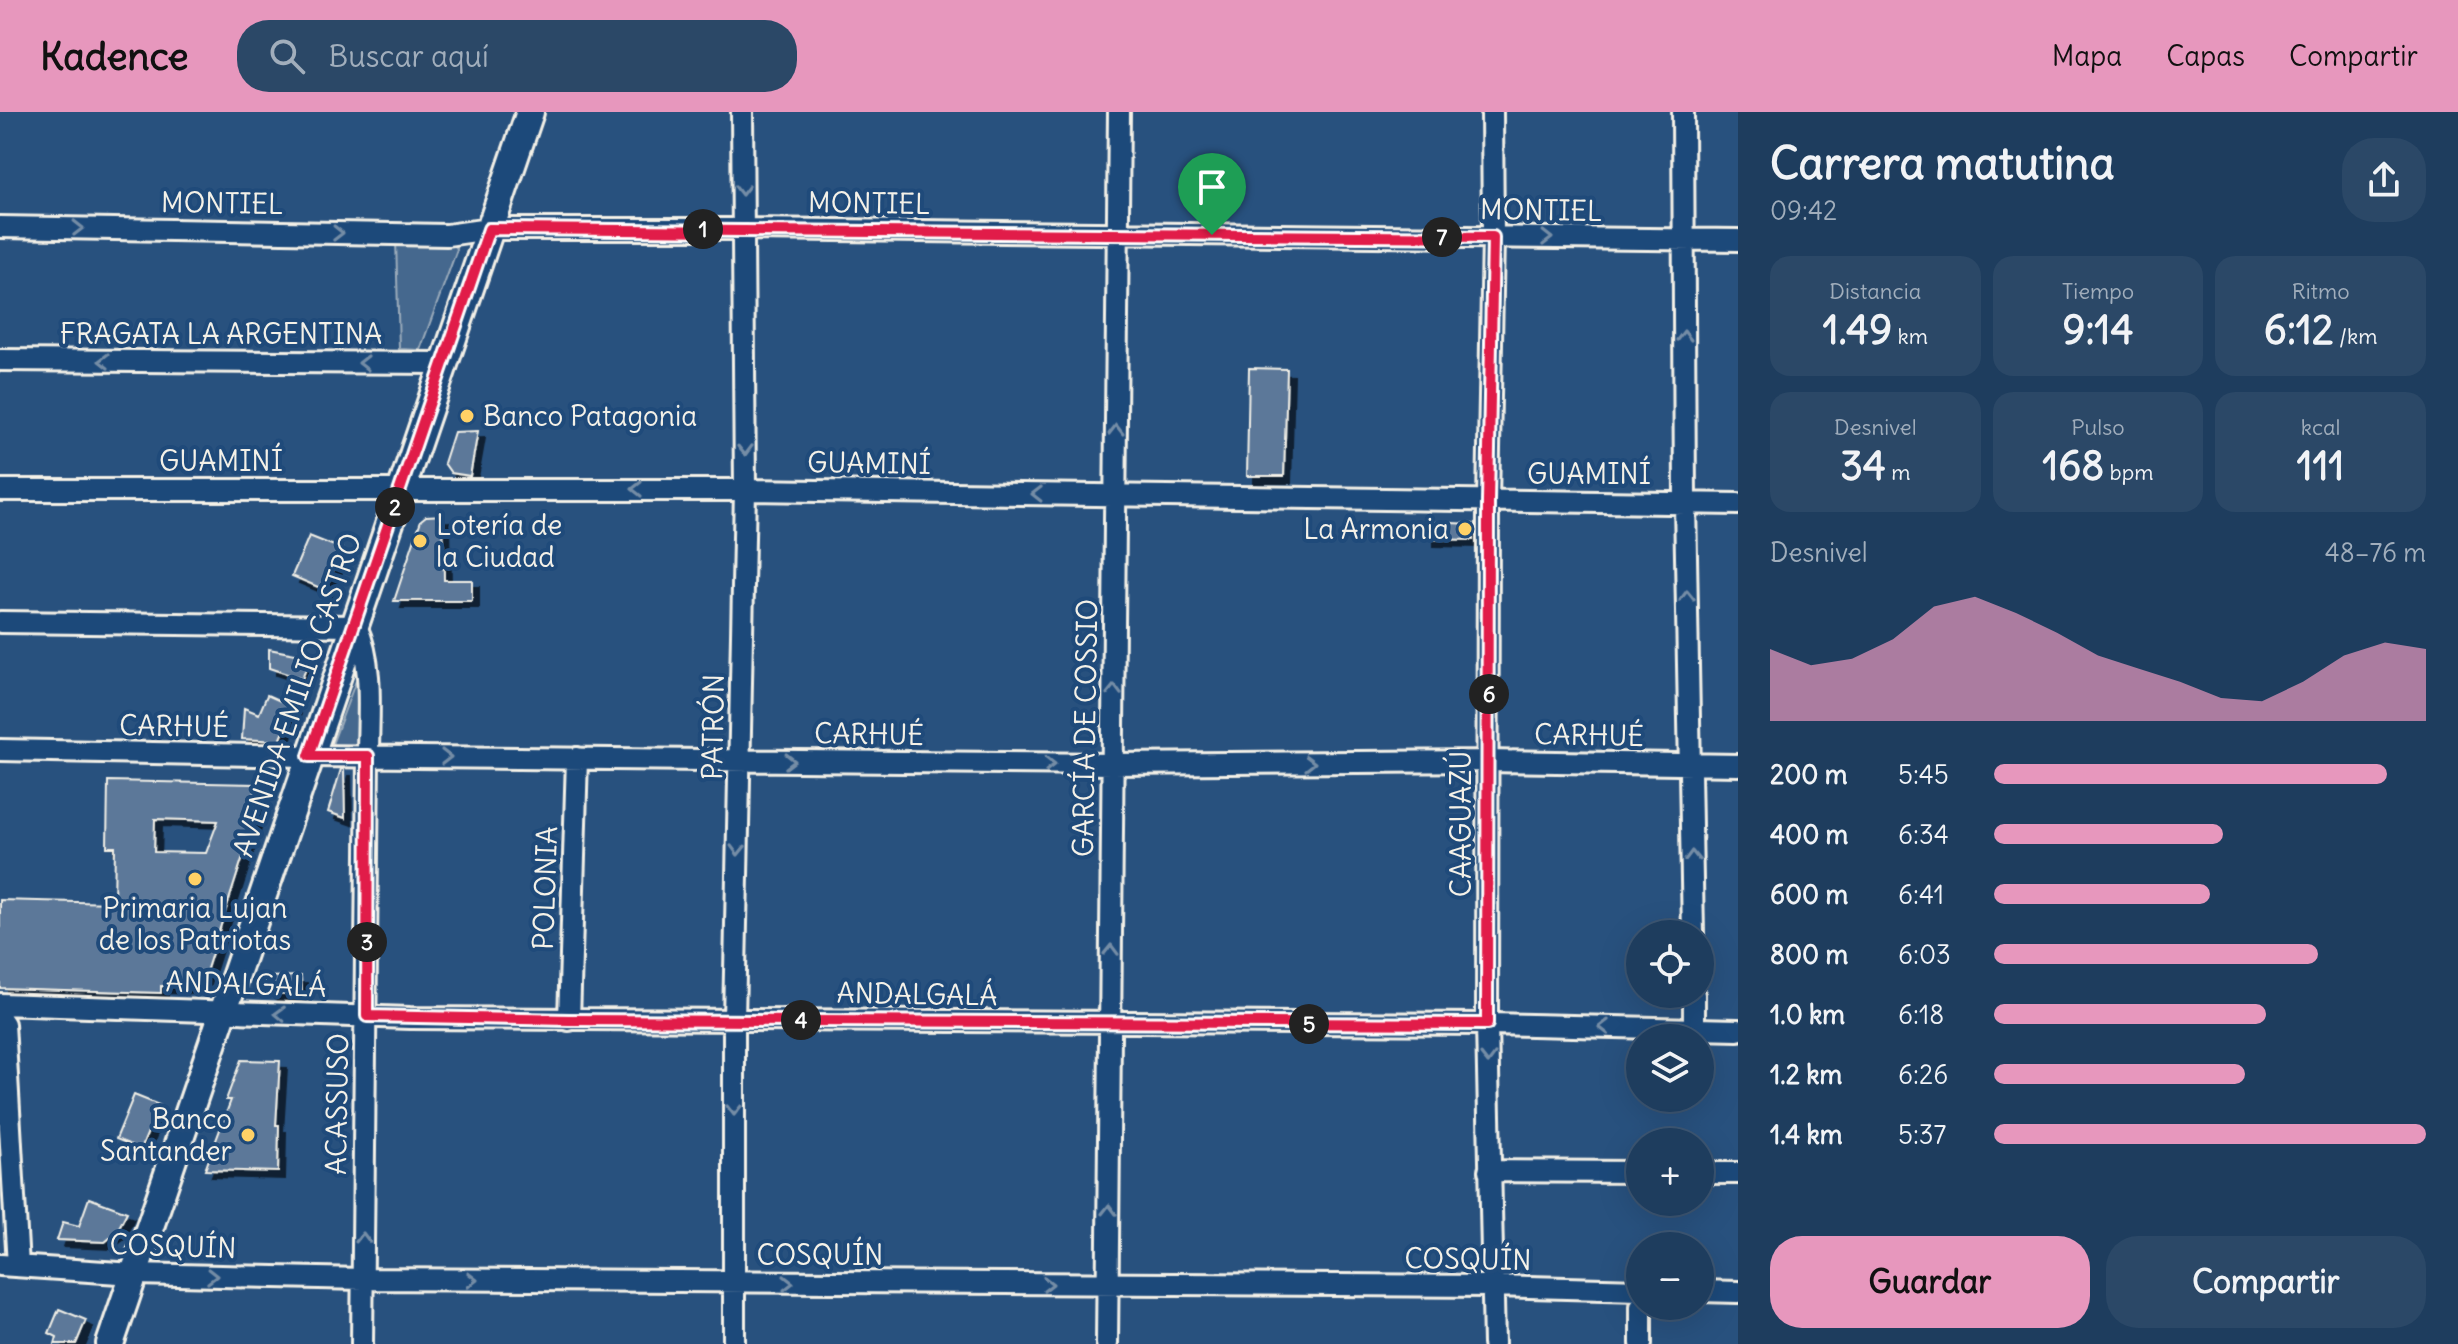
<!DOCTYPE html>
<html lang="es">
<meta charset="utf-8">
<style>
:root{--surface:#1e3d5e;--page:#2b4867;--text:#f1f3f6;--muted:#a1aebc;--line:#3c5673;--accent:#e797bd}
body{margin:0;font-family:Delius,sans-serif;background:var(--page);color:var(--text);height:100vh;display:flex;flex-direction:column;font-size:30px;white-space:nowrap}
*{box-sizing:border-box;margin:0}
p{font-size:26px;color:var(--muted)}
.icon{flex:none;width:44px;height:44px;fill:none;stroke:currentColor;stroke-width:2;stroke-linecap:round;stroke-linejoin:round}
.map{position:relative;flex:1;overflow:hidden}
.panel{display:flex;flex-direction:column;background:var(--surface);width:720px}
.panel>*{flex:none}
.controls{position:absolute;left:1626px;top:808px;display:grid;gap:16px}
.controls a{display:grid;place-items:center;width:88px;height:88px;border-radius:50%;background:var(--surface);box-shadow:0 8px 32px #0002,0 0 0 2px var(--line);font-size:40px}
.pin{position:absolute;display:grid;place-items:center;width:68px;height:68px;color:#fff;margin:-82px -34px;border-radius:50% 50% 50% 0;rotate:-45deg;box-shadow:0 0 8px #0007}
.pin .icon{rotate:45deg}
.km{position:absolute;width:40px;height:40px;margin:-20px;border-radius:50%;background:#222;color:#fff;font-size:22px;line-height:40px;text-align:center}
.round{display:grid;place-items:center;flex:none;width:84px;height:84px;border-radius:32px;background:var(--page)}
.overview{display:flex;align-items:center;justify-content:space-between;height:136px;padding:0 32px}
h1{font-size:44px;font-weight:700;line-height:60px}
.stats{display:grid;grid-template-columns:repeat(3,1fr);gap:12px;height:136px;padding:8px 32px}
.stats div{display:grid;align-content:center;border-radius:20px;background:var(--page);text-align:center}
.stats b{font-size:40px;font-weight:700}
.stats small{font-size:22px;font-weight:400}
.stats p{font-size:22px}
.chart{height:224px;padding:16px 32px}
.chart p{display:flex;justify-content:space-between}
.chart svg{width:100%;height:144px;margin-top:8px;fill:var(--accent);opacity:.7}
.primary-button{display:flex;gap:16px;margin-top:auto;padding:16px 32px}
.primary-button a{flex:1;height:92px;border-radius:32px;background:var(--accent);color:#111;font-size:32px;font-weight:700;line-height:92px;text-align:center}
.primary-button a+a{background:var(--page);color:var(--text)}
ul{padding:0 32px;list-style:none;font-size:26px}
li{display:grid;grid-template-columns:128px 96px 1fr;align-items:center;height:60px}
li i{height:20px;border-radius:10px;background:var(--accent)}
header{display:flex;align-items:center;gap:48px;box-sizing:border-box;height:112px;padding:0 40px;background:var(--accent);color:#111}
header strong{font-size:38px}
nav{display:flex;gap:44px;margin-inline-start:auto;font-size:28px}
.search{width:560px;height:72px;background:var(--page);display:flex;align-items:center;gap:20px;box-sizing:border-box;padding:0 28px;border-radius:32px;color:var(--muted);font-size:30px}
main{display:flex;flex:1;min-height:0}
.map>svg:first-child{display:block}
.green{fill:#45688e;stroke:#9cacbb;stroke-width:2}
.building{fill:#5b7899;stroke:#f4f1e8;stroke-width:2;fill-rule:evenodd;filter:url(#shadow)}
.lines{fill:none;stroke-linecap:round;stroke-linejoin:round}
.minor-casing{stroke:#f4f1e8;stroke-width:26}
.major-casing{stroke:#f4f1e8;stroke-width:32}
.minor{stroke:#1f4a7a;stroke-width:20}
.major{stroke:#1f4a7a;stroke-width:26}
.oneway{stroke:#748da6}
.route-casing{stroke:#fff;stroke-width:16}
.route{stroke:#e11d48;stroke-width:10}
.poi-dot{fill:#ffd166;stroke:#1f4a7a;stroke-width:3}
.labels{text-anchor:middle;stroke-width:8;stroke-linejoin:round;paint-order:stroke}
.street-label{font-size:28px;fill:#f4f1e8;stroke:#1f4a7a}
.poi-label{font-size:28px;fill:#f4f1e8;stroke:#1f4a7a;text-anchor:start}
</style>
<header>
<strong>Kadence</strong>
<div class="search"><svg class="icon" aria-label="search" viewBox="0 0 24 24"><circle cx="10" cy="10" r="6"/><path d="M15 15l6 6"/></svg>Buscar aquí</div>
<nav><a>Mapa</a><a>Capas</a><a>Compartir</a></nav>
</header>
<main>
<div class="map">
<svg width="1738" height="1232" viewBox="0 0 1738 1232">
<defs>
<filter id="shadow"><feDropShadow dx="7" dy="7" stdDeviation="0" flood-color="#0009"/></filter>
</defs>
<rect width="100%" height="100%" fill="#28517e"/>
<filter id="ink" filterUnits="userSpaceOnUse"><feTurbulence type="fractalNoise" baseFrequency=".0125" numOctaves="2"/><feDisplacementMap in="SourceGraphic" scale="16" xChannelSelector="R" yChannelSelector="G"/><feConvolveMatrix kernelMatrix="1 2 1 2 8 2 1 2 1" color-interpolation-filters="sRGB"/></filter>
<g filter="url(#ink)">
<path class="green" d="M396 127 453 129 457 137 420 238 399 237Z
M358 563 360 634 331 635Z"/>
<path class="building" d="M1249 256 1287 257 1284 364H1247Z
M478 319 470 364 451 361 444 351 454 320Z
M443 403 444 468H472V489H394L421 408 426 404Z
M1427 410 1473 412V428L1427 427Z
M309 424 342 437 325 478 292 464Z
M269 537 300 543 308 551 302 567 269 556Z
M267 583 294 595 280 629 242 627 244 596 259 602Z
M341 657H344L345 706 328 700Z
M108 669 255 672 254 710 204 866 189 875 161 874V881L0 876V788L114 791 115 735H107ZM155 707 218 709 206 741 154 740Z
M301 864 302 881 271 882 266 875V865Z
M241 948 280 949 276 1013H279L278 1060 205 1058 231 988H226Z
M134 983 159 993 141 1037 116 1027Z
M89 1086 127 1100 116 1121 105 1130 57 1128 63 1110 79 1114Z
M59 1197 86 1208 76 1232H55L57 1225 49 1221Z"/>
<g class="lines">
<g class="minor-casing">
<path id="minor" d="M1492 0 1493 125 1488 390 1487 912 1494 1232
M1683 0 1685 391 1693 822
M0 115 447 123 489 117H742L1738 128
M0 248 442 251
M0 378H745L1738 392
M0 510 356 514C374 553 368 602 368 644L362 1232
M0 638 309 644 1113 652 1489 649 1738 653
M1694 882V917
M0 892 410 906 1487 912 1738 918
M0 906 4 912 18 1154
M569 908 577 646
M1489 1059 1640 1060
M1700 1061H1738
M0 1153 134 1162 363 1167 1491 1174 1640 1178
M1700 1179 1738 1180
M734 1232V908L745 378 742 0
M1107 1232 1119 0
M1641 1232V1194"/>
</g>
<g class="major-casing">
<path id="major" d="M110 1232 530 0"/>
</g>
<use href="#minor" class="minor"/>
<use href="#major" class="major"/>
</g>
<defs><path id="oneway-chevron" d="M-2-3.5L2.5 0L-2 3.5" fill="none" stroke-width="1.6" stroke-linecap="round" stroke-linejoin="round" transform="scale(2)"/></defs>
<g class="oneway">
<use href="#oneway-chevron" transform="translate(742 78) rotate(90)"/>
<use href="#oneway-chevron" transform="translate(78 116) rotate(1)"/>
<use href="#oneway-chevron" transform="translate(338 121) rotate(1)"/>
<use href="#oneway-chevron" transform="translate(1547 126) rotate(1)"/>
<use href="#oneway-chevron" transform="translate(1684 224) rotate(-90)"/>
<use href="#oneway-chevron" transform="translate(104 249) rotate(-180)"/>
<use href="#oneway-chevron" transform="translate(364 251) rotate(-180)"/>
<use href="#oneway-chevron" transform="translate(1116 318) rotate(-90)"/>
<use href="#oneway-chevron" transform="translate(745 338) rotate(89)"/>
<use href="#oneway-chevron" transform="translate(637 377) rotate(-180)"/>
<use href="#oneway-chevron" transform="translate(1037 382) rotate(-179)"/>
<use href="#oneway-chevron" transform="translate(1687 484) rotate(-91)"/>
<use href="#oneway-chevron" transform="translate(1114 578) rotate(-89)"/>
<use href="#oneway-chevron" transform="translate(446 645)"/>
<use href="#oneway-chevron" transform="translate(790 649) rotate(1)"/>
<use href="#oneway-chevron" transform="translate(1310 651)"/>
<use href="#oneway-chevron" transform="translate(1050 652) rotate(1)"/>
<use href="#oneway-chevron" transform="translate(738 738) rotate(91)"/>
<use href="#oneway-chevron" transform="translate(1692 744) rotate(-91)"/>
<use href="#oneway-chevron" transform="translate(1111 838) rotate(-89)"/>
<use href="#oneway-chevron" transform="translate(280 902) rotate(-178)"/>
<use href="#oneway-chevron" transform="translate(1604 915) rotate(-179)"/>
<use href="#oneway-chevron" transform="translate(1488 946) rotate(89)"/>
<use href="#oneway-chevron" transform="translate(734 998) rotate(90)"/>
<use href="#oneway-chevron" transform="translate(1109 1098) rotate(-89)"/>
<use href="#oneway-chevron" transform="translate(363 1126) rotate(-89)"/>
<use href="#oneway-chevron" transform="translate(212 1164) rotate(1)"/>
<use href="#oneway-chevron" transform="translate(472 1168)"/>
<use href="#oneway-chevron" transform="translate(788 1171)"/>
<use href="#oneway-chevron" transform="translate(1048 1172)"/>
</g>
</g>
<g class="lines" filter="url(#ink)">
<g class="route-casing">
<path id="route" d="M489 117 1493 125 1488 390 1487 912 569 908 367 904 368 644H309Z"/>
</g>
<use href="#route" class="route"/>
</g>
<g class="poi-dot">
<circle cx="467" cy="304" r="8"/>
<circle cx="1465" cy="417" r="8"/>
<circle cx="420" cy="429" r="8"/>
<circle cx="195" cy="767" r="8"/>
<circle cx="248" cy="1023" r="8"/>
</g>
<g class="labels">
<g class="street-label">
<text transform="translate(222 91) rotate(1)" y="10">MONTIEL</text>
<text transform="translate(869 91) rotate(1)" y="10">MONTIEL</text>
<text transform="translate(1541 98) rotate(1)" y="10">MONTIEL</text>
<text x="221" y="232">FRAGATA LA ARGENTINA</text>
<text x="221" y="359">GUAMINÍ</text>
<text transform="translate(869 351) rotate(1)" y="10">GUAMINÍ</text>
<text x="1589" y="372">GUAMINÍ</text>
<text transform="translate(297 583) rotate(-71)" y="10">AVENIDA EMILIO CASTRO</text>
<text transform="translate(174 614) rotate(1)" y="10">CARHUÉ</text>
<text transform="translate(713 615) rotate(-89)" y="10">PATRÓN</text>
<text transform="translate(1085 616) rotate(-89)" y="10">GARCÍA DE COSSIO</text>
<text transform="translate(869 622) rotate(1)" y="10">CARHUÉ</text>
<text transform="translate(1589 623) rotate(1)" y="10">CARHUÉ</text>
<text transform="translate(1461 712) rotate(-90)" y="10">CAAGUAZÚ</text>
<text transform="translate(545 776) rotate(-88)" y="10">POLONIA</text>
<text transform="translate(246 872) rotate(2)" y="10">ANDALGALÁ</text>
<text transform="translate(917 882) rotate(1)" y="10">ANDALGALÁ</text>
<text transform="translate(337 992) rotate(-89)" y="10">ACASSUSO</text>
<text transform="translate(173 1134) rotate(2)" y="10">COSQUÍN</text>
<text x="820" y="1153">COSQUÍN</text>
<text transform="translate(1468 1147) rotate(1)" y="10">COSQUÍN</text>
</g>
<g class="poi-label">
<text x="483" y="314">Banco Patagonia</text>
<text x="436" y="423">Lotería de<tspan x="436" dy="32">la Ciudad</tspan></text>
<text x="1449" y="427" text-anchor="end">La Armonia</text>
<text x="195" y="806" text-anchor="middle">Primaria Lujan<tspan x="195" dy="32">de los Patriotas</tspan></text>
<text x="232" y="1017" text-anchor="end">Banco<tspan x="232" dy="32">Santander</tspan></text>
</g>
</g>
</svg>
<div class="controls">
<a><svg class="icon" aria-label="locate" viewBox="0 0 24 24"><circle cx="12" cy="12" r="6"/><path d="M12 2v4M12 18v4M2 12h4M18 12h4"/></svg></a>
<a><svg class="icon" aria-label="layers" viewBox="0 0 24 24"><path d="M12 4l9 5-9 5-9-5zM3 14l9 5 9-5"/></svg></a>
<a>+</a>
<a>−</a>
</div>
<div class="pin" style="left:1212px;top:123px;background:#1e9e55"><svg class="icon" aria-label="arrive" viewBox="0 0 24 24"><path d="M6 21V4h12l-3 4 3 4H6"/></svg></div>
<b class="km" style="left:703px;top:117px">1</b>
<b class="km" style="left:395px;top:395px">2</b>
<b class="km" style="left:367px;top:830px">3</b>
<b class="km" style="left:801px;top:908px">4</b>
<b class="km" style="left:1309px;top:912px">5</b>
<b class="km" style="left:1489px;top:582px">6</b>
<b class="km" style="left:1442px;top:125px">7</b>
</div>
<section class="panel">
<div class="overview"><div><h1>Carrera matutina</h1><p>09:42</p></div><a class="round"><svg class="icon" aria-label="share" viewBox="0 0 24 24"><path d="M12 15V3M7 8l5-5 5 5M5 13v7h14v-7"/></svg></a></div>
<div class="stats">
<div><p>Distancia</p><b>1.49<small> km</small></b></div>
<div><p>Tiempo</p><b>9:14</b></div>
<div><p>Ritmo</p><b>6:12<small> /km</small></b></div>
</div>
<div class="stats">
<div><p>Desnivel</p><b>34<small> m</small></b></div>
<div><p>Pulso</p><b>168<small> bpm</small></b></div>
<div><p>kcal</p><b>111</b></div>
</div>
<div class="chart"><p><span>Desnivel</span>48–76 m</p>
<svg viewBox="0 0 160 44" preserveAspectRatio="none"><path d="M0 44V22L10 27L20 25L30 19L40 9L50 6L60 11L70 17L80 24L90 28L100 32L110 37L120 38L130 32L140 24L150 20L160 22V44z"/></svg>
</div>
<ul>
<li><b>200 m</b>5:45<i style="width:91%"></i></li>
<li><b>400 m</b>6:34<i style="width:53%"></i></li>
<li><b>600 m</b>6:41<i style="width:50%"></i></li>
<li><b>800 m</b>6:03<i style="width:75%"></i></li>
<li><b>1.0 km</b>6:18<i style="width:63%"></i></li>
<li><b>1.2 km</b>6:26<i style="width:58%"></i></li>
<li><b>1.4 km</b>5:37<i style="width:100%"></i></li>
</ul>
<div class="primary-button"><a>Guardar</a><a>Compartir</a></div>
</section>
</main>
